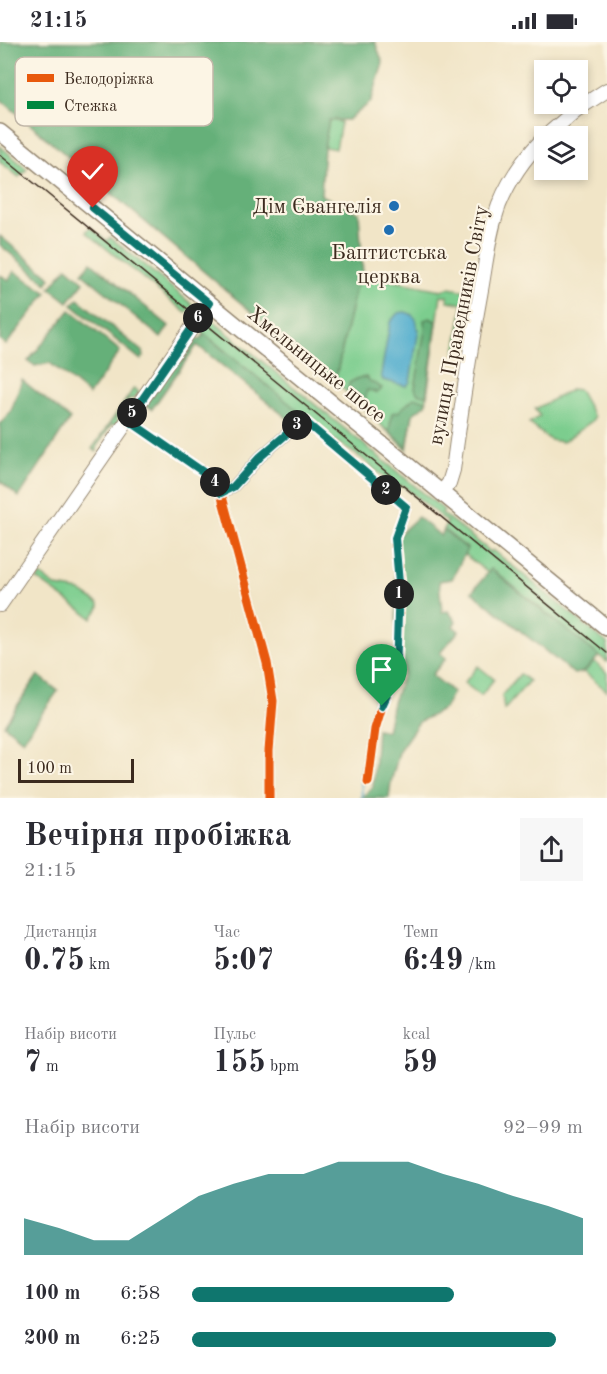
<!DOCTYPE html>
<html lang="uk">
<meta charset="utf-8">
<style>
:root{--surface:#fff;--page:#f7f7f7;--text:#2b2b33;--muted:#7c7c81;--accent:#0f766e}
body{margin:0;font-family:"Old Standard TT",serif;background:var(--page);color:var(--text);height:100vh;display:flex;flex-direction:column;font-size:22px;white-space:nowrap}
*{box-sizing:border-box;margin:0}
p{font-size:20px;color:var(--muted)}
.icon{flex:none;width:33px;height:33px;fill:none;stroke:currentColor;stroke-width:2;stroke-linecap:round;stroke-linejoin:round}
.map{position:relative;height:756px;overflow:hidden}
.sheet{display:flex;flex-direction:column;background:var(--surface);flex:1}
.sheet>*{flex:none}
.tools{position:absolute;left:534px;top:18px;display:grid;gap:12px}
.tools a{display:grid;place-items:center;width:54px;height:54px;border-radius:0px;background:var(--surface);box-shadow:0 3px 9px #0003;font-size:30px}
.scale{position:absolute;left:18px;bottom:15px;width:116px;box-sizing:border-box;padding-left:6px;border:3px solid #3b2a1e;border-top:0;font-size:16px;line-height:21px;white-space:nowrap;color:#3b2a1e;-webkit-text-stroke:4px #fcf5e5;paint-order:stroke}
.pin{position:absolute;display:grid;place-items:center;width:51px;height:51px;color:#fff;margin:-62px -26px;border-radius:50% 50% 50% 0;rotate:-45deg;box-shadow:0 0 6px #0007}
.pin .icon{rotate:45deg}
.km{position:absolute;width:30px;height:30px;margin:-15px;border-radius:50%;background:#222;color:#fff;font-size:16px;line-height:30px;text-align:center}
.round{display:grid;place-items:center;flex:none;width:63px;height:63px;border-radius:0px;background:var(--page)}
.head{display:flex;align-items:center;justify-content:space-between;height:102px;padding:0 24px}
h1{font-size:33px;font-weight:700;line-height:45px}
.metrics{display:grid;grid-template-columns:repeat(3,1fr);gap:9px;height:102px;padding:6px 24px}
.metrics div{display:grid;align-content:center}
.metrics b{font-size:30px;font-weight:700}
.metrics small{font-size:16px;font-weight:400}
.metrics p{font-size:16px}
.chart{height:168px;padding:12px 24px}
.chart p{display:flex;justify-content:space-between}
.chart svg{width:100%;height:108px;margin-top:6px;fill:var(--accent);opacity:.7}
ul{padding:0 24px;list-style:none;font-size:20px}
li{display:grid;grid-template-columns:96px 72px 1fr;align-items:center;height:45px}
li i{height:15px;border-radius:8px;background:var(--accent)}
.status{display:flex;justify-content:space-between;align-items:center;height:42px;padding:0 30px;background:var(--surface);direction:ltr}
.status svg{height:16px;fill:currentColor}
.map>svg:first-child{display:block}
.green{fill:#7ccd8e;stroke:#5c7c56;stroke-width:1.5}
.forest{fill:#65b079;stroke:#506d4c;stroke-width:1.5}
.water{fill:#4eaccd;stroke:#446b76;stroke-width:1.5}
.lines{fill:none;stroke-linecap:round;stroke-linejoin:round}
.stream{stroke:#4eaccd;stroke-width:2}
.street-casing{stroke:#968872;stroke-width:12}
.secondary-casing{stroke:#968872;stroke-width:16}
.primary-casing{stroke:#968872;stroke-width:18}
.street{stroke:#fff;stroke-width:9}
.secondary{stroke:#fff;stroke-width:14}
.primary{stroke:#fff;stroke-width:15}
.tram{stroke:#3b2a1e;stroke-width:1.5}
.quiet{stroke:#00873e;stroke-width:8;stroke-dasharray:15 8;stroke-linecap:butt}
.cycleway-casing{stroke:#fcf5e5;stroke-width:13}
.cycleway{stroke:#e8590c;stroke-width:9}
.route-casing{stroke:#fff;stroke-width:12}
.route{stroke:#0f766e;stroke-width:8}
.poi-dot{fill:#1f6fb2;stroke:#fcf5e5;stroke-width:2}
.labels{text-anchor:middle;stroke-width:4.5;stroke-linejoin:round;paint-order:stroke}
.poi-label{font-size:21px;fill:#3b2a1e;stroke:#fcf5e5;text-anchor:end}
.street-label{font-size:21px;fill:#3b2a1e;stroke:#fcf5e5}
.key{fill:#fcf5e5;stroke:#c2b8a9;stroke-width:1.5}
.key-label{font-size:16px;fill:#3b2a1e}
</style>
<div class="status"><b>21:15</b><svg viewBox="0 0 49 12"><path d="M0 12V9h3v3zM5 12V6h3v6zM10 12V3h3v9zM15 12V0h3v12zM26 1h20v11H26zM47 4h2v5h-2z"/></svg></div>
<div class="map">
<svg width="607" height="756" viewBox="0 0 607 756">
<rect width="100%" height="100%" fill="#fcf5e5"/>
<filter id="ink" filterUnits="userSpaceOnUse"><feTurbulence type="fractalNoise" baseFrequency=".0167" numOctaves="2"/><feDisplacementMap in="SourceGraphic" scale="12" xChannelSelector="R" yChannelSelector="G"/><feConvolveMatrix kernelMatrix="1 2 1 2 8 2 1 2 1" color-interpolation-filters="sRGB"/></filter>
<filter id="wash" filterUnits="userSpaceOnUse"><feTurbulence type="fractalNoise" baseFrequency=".008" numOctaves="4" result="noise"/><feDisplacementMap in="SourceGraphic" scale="24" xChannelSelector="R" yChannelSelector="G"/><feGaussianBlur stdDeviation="1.35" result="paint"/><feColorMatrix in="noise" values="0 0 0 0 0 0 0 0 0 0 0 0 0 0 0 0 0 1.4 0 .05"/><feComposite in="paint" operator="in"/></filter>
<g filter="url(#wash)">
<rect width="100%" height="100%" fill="#f1e5c7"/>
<path class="green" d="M329 78 341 80 336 107 324 105Z
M0 104 27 127 19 135 0 120Z
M90 185 107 199 110 195 193 263 186 271 86 190Z
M363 233 436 247 441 248 449 246 468 249 458 312H455L463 262 448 259V254L441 253 426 362 413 372 407 408 335 339 356 244Z
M208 275 444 468 442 471 491 510 493 508 607 601V620L492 527 488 531 464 512 467 506 444 488 447 480 402 443 398 447 360 415 329 395 199 287Z
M134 346 139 350 134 356 129 357 116 376 118 380 116 383H111L97 404V410L92 407Z
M572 347 579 348 594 375 592 379 563 400 550 398 529 381 540 374 535 367Z
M40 533 57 545 80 549 99 562V566L92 576 37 537Z
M594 619 607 631V649L584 630Z
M478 624 494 637 481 654 464 641Z
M520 632 529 639 504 668 502 653Z"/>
<path class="forest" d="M0 0H375L383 21 371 60 348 78H329L324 105 321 153 359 171 363 233 356 244 335 339 242 262 0 57Z
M0 194 51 236 47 242 0 203Z
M91 220 169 284 161 296 82 231Z
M67 225 84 240 68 260 50 246Z
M14 229 47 251 6 303 0 298V233L9 238Z
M78 257 143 310 144 314 141 318 72 263Z
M70 268 120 309 89 353 50 321 35 324 28 319Z
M430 276 437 280 426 354 417 351 415 346 425 287 424 278Z
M204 292 301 371 292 380 197 303 152 367 145 362 194 294 200 298Z
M366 335 370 339 382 346 380 349 376 351 373 349 367 348 365 359 361 361 348 349 349 341 358 336Z
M22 338 70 377 19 455 0 439V383L11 369Z
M415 355 426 359V362L413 372 407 405 389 389 392 371 398 370Z
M418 475 441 494 444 488 467 507 452 537 439 539 442 570 448 569 456 579 453 584 459 589 440 611 446 616 432 633 453 650 444 667 419 680 400 707 391 740 389 756H361L373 745 377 687 387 689 393 660 403 633V623L397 616 395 496Z
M491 527 599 614 584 630 574 632 472 550Z
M38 633 58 649 23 698 4 683Z"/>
<path class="water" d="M405 270C413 272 418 276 417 286L419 287 410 340 406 344 383 338 381 333 390 280 398 271Z"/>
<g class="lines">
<path class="stream" d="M362 756 361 734 372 665 383 640"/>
</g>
</g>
<g filter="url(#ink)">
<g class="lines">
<g class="street-casing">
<path id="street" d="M128 378 212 436 221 451 267 621 273 659 269 709V756
M221 451 233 445 260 415 303 378 406 465 395 496 400 541 396 633 382 664 375 687 368 740"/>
</g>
<g class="secondary-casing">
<path id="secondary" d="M546 94 576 68 607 48
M441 451 449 441 453 428C461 368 470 308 481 248 486 220 489 190 499 163 509 138 526 114 544 96
M0 563 209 261"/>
</g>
<g class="primary-casing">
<path id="primary" d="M0 90 607 586"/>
</g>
<use href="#street" class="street"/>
<use href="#secondary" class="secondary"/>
<use href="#primary" class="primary"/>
<path class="tram" d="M0 113 607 611"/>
<path class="quiet" d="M221 451 233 445 260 415 303 378 306 380"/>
<g class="cycleway-casing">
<path id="cycleway" d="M128 378 212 436 221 451 267 621 273 659 269 709V756
M303 378 406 465 395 496 400 541 396 633 382 664 375 687 368 740"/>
</g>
<use href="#cycleway" class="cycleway"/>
</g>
</g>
<g class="lines" filter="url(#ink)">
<g class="route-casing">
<path id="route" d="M93 166 209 261 128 378 212 436 221 451 233 445 260 415 303 378 406 465 395 496 399 541 396 633 382 664"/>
</g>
<use href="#route" class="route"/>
</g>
<g class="poi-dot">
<circle cx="394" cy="164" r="6"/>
<circle cx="389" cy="188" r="6"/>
</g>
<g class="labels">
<g class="poi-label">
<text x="382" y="171">Дім Євангелія</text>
<text x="389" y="217" text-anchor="middle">Баптистська<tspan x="389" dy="24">церква</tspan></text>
</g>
<g class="street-label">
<text transform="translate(458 283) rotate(-79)" y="7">вулиця Праведників Світу</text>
<text transform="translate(317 322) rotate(39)" y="7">Хмельницьке шосе</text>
</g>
</g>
<rect x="15" y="15" width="198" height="69" rx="9" class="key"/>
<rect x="27" y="32" width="27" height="8" fill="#e8590c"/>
<rect x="27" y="59" width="27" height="8" fill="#00873e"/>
<g class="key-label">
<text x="64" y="42">Велодоріжка</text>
<text x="64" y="69">Стежка</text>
</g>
</svg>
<div class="tools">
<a><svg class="icon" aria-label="locate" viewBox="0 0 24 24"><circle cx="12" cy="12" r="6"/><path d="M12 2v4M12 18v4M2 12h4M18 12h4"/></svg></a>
<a><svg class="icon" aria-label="layers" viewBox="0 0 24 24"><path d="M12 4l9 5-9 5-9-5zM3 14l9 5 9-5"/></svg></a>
</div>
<div class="scale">100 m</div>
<div class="pin" style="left:382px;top:664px;background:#1e9e55"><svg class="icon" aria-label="arrive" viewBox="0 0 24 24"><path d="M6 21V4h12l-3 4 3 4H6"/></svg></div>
<div class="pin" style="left:93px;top:166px;background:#d93025"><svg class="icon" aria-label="check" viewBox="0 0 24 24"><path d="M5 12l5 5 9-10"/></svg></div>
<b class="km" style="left:399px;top:552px">1</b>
<b class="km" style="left:386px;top:448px">2</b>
<b class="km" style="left:297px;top:383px">3</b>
<b class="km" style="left:215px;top:440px">4</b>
<b class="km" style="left:132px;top:371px">5</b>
<b class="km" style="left:198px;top:276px">6</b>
</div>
<section class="sheet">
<div class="head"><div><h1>Вечірня пробіжка</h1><p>21:15</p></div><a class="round"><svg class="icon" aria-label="share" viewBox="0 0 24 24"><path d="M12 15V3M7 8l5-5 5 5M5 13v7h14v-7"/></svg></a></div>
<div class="metrics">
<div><p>Дистанція</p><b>0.75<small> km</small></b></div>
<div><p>Час</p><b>5:07</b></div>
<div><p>Темп</p><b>6:49<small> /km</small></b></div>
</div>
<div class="metrics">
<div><p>Набір висоти</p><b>7<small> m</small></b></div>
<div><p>Пульс</p><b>155<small> bpm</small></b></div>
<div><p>kcal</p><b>59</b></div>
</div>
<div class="chart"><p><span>Набір висоти</span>92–99 m</p>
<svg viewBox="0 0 160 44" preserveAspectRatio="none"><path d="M0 44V29L10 33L20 38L30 38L40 29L50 20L60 15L70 11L80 11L90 6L100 6L110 6L120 11L130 15L140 20L150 24L160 29V44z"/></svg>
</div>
<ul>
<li><b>100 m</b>6:58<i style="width:67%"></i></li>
<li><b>200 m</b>6:25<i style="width:93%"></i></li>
</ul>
</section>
